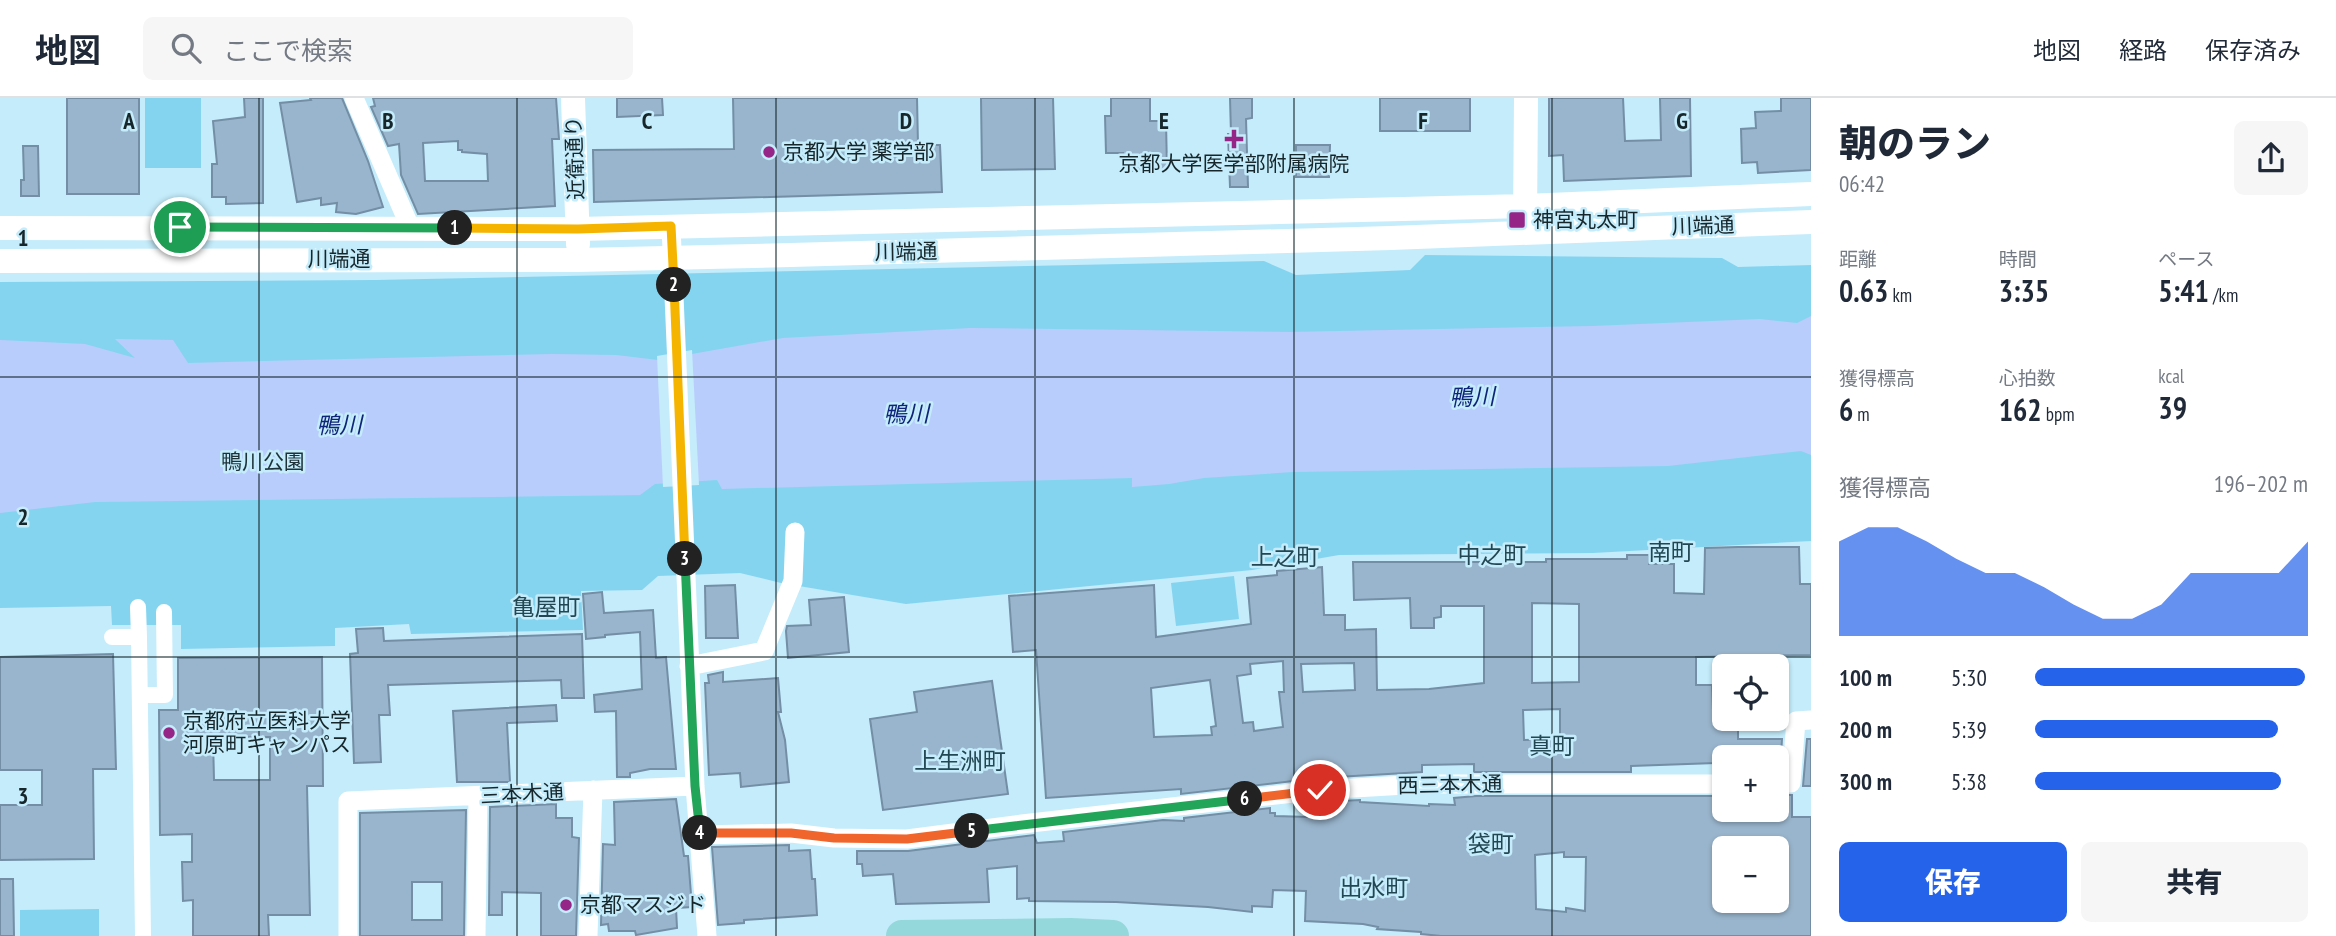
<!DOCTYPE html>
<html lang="ja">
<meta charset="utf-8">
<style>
:root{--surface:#fff;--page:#f6f6f7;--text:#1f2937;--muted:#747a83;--line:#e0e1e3;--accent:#2563eb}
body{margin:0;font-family:"PT Sans Narrow","Noto Sans JP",sans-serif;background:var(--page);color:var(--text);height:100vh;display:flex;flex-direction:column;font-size:26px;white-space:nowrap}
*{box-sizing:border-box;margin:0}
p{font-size:23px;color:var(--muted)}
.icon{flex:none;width:38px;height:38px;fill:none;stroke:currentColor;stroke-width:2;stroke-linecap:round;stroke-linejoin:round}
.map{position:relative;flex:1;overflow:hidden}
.side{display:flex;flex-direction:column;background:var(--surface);width:525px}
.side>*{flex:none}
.buttons{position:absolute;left:1712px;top:556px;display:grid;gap:14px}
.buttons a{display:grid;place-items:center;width:77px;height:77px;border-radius:10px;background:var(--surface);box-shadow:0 2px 5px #0004;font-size:35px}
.pin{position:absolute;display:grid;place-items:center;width:60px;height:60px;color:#fff;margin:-30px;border:4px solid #fff;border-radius:50%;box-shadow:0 2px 7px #0007}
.km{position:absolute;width:35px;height:35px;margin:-18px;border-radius:50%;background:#222;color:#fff;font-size:19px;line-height:35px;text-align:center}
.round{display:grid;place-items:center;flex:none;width:74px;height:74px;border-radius:10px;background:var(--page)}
.head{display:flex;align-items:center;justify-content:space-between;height:119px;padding:0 28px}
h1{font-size:38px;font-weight:800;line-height:52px}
.figures{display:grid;grid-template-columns:repeat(3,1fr);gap:10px;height:119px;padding:7px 28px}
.figures div{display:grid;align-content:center}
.figures b{font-size:30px;font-weight:800}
.figures small{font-size:19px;font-weight:400}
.figures p{font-size:19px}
.chart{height:196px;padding:14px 28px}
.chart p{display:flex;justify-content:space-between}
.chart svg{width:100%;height:126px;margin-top:7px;fill:var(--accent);opacity:.7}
.action{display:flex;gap:14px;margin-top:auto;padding:14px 28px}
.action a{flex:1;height:80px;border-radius:10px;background:var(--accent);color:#fff;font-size:28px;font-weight:800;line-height:80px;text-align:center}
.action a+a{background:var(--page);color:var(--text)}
ul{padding:0 28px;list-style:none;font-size:23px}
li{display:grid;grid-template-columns:112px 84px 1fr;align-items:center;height:52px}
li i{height:18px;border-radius:9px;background:var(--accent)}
header{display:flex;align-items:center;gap:42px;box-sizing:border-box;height:98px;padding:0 35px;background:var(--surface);border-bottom:2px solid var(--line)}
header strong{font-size:33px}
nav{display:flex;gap:38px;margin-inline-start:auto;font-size:24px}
.search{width:490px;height:63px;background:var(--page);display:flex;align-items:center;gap:18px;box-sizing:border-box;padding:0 24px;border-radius:10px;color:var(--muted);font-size:26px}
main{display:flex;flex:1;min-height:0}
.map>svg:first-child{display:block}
.green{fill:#84d4f0}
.water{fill:#b9cdfc}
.pier{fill:#c4ecfb}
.building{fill:#99b5cd;stroke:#738ea5;stroke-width:2;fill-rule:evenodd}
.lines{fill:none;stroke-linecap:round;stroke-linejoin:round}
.pedestrian{stroke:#fff;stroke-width:16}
.minor{stroke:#fff;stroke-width:19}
.tertiary{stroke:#fff;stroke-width:24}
.primary{stroke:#95d8db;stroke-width:32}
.split-1-casing{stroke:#fff;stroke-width:14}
.split-2-casing{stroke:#fff;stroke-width:14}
.split-3-casing{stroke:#fff;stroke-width:14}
.split-4-casing{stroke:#fff;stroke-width:14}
.split-5-casing{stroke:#fff;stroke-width:14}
.split-6-casing{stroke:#fff;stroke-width:14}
.split-7-casing{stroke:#fff;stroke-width:14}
.split-1{stroke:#22a559;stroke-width:9}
.split-2{stroke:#f5b400;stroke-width:9}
.split-3{stroke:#f5b400;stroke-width:9}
.split-4{stroke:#22a559;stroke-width:9}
.split-5{stroke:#f0652b;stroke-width:9}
.split-6{stroke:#22a559;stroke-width:9}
.split-7{stroke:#f0652b;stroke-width:9}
.grid{fill:none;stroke:#16262b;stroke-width:2;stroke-opacity:0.55}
.poi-dot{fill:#952687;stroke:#c4ecfb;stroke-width:2.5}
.labels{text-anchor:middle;stroke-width:5;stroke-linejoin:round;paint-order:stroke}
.poi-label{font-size:21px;fill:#16262b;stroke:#c4ecfb;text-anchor:start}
.street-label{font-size:21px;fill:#16262b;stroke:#c4ecfb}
.park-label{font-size:21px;fill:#1d3139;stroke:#c4ecfb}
.water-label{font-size:23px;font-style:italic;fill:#102479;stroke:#c4ecfb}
.neighbourhood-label{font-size:23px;fill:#224753;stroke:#c4ecfb}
.grid-label{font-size:23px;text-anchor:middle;font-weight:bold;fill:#16262b;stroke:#c4ecfb;stroke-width:5;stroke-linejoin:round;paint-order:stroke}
</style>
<header>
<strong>地図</strong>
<div class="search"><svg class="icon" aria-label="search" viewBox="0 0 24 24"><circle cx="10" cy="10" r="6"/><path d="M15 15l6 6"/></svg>ここで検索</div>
<nav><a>地図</a><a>経路</a><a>保存済み</a></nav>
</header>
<main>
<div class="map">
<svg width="1811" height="838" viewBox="0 0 1811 838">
<rect width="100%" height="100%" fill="#c4ecfb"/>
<path class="green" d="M145 0H201V70H145Z
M1425 157 1722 160 1738 169 1811 167V443L1593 455 1339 457 1252 472 906 506 781 485 740 475 658 478 642 492 581 493 583 532 411 536 409 526 335 530V548L181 551V527H112L111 508 0 510V184L376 182 1264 163 1296 177 1410 172Z
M1234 478 1239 521 1176 528 1171 485Z
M99 811V838H20V812Z"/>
<path class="water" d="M1811 218V357L1801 353 1668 368 1293 374 1204 380 1169 386 1132 389V380L722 391 717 382 655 386 640 397 95 404 0 415V242L85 246 135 260 115 241 173 242 188 265 553 256 616 257 658 262 783 240 971 230 1290 234 1593 228 1760 221 1797 225Z"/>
<path class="pier" d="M692 252 699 387 663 389 657 258Z"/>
<path class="building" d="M67 0H139V96H67Z
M244 0H263V105L226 106V99H212V66H217L213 23 245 19Z
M310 0H342L368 63 383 109 356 116 336 114 337 105 321 107V100L297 104 280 5 311 2Z
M373 0H556L559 41H552L555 108 418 116 401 77 399 46 388 48 371 9 375 8ZM458 43V52H462V54L487 56 488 83H425L423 45Z
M617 0H662L663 17 617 19Z
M733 0H917L918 47H940L942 94 594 104 593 52 734 51Z
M981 0H1053L1055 71 982 72Z
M1111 0H1150V23H1166L1167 72 1123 73V55H1106L1105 18H1111Z
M1230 0H1252V20L1246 21 1248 89H1230L1228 36H1231Z
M1380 0H1470V33H1380Z
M1549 0H1623L1625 43 1661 42 1660 0H1690L1691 78 1564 83 1563 57 1549 58Z
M1781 0H1811V72L1758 75 1757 64 1742 65 1741 31 1756 30 1755 14 1781 13Z
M1296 47H1330L1329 79H1296Z
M23 48H38L39 98H21V82H24Z
M1738 449H1799L1800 486H1811V557L1696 559V587H1712L1713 612H1724V621H1738V641H1782L1780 673H1776V660H1715V665L1631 668V674H1474V666L1422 667V674L1319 680 1181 696V691L1046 700 1036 552 1013 554 1009 498 1154 487 1156 539 1251 526 1247 480 1277 477V473L1322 469 1324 517H1345V532L1376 531 1377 592 1429 591 1484 585V508H1441V519L1434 520V530H1411L1410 500 1354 502 1353 464H1546V461H1627V457H1649V466H1674V495L1704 496 1705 450ZM1532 505 1579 506V584L1532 585ZM1283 563 1284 594H1279L1283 629 1254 633 1253 624 1243 625 1237 578 1251 576 1250 566ZM1354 565 1355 592 1303 594 1301 566ZM1210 582 1216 628 1211 629 1212 637 1154 639 1151 590ZM1560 611V641L1524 642 1523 612Z
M735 487 738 540H706L705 488Z
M602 494 604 515 653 512 656 560 666 559 676 671H650L630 675V679H617L616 613 595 614 594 597 642 591 640 534 605 537V539L586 541 583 496Z
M844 499 849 554 788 560 786 533 787 528 811 527 809 502Z
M383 530 384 543 582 536 584 600H562L561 582 388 587 390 617H379L381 664 354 665 350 556 358 555 356 531Z
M113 556 116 671H93L94 761 0 762V707H42V672H0V559Z
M322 559 323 688H307L310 817H268L269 838H193V802L183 803 182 764H192V736L160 737 159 612H178V560ZM270 639V682H214L213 640Z
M723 574V584L778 580 781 614H778L785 642 789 684 741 689 740 675 709 677 705 585H709L708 577Z
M992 583 1008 696 883 712 870 621 917 614 914 594Z
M556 607 557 623 507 625 510 684H457L453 613Z
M1807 641H1811V688H1803Z
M1776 697H1792V719H1811V838H1441L1421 836V834L1377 831 1378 829 1363 826 1305 823 1306 793 1273 792 1272 809 1252 808V814L1208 809 1116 804 1029 803V800L1017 801V768L987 771 989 804 896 806 893 776 863 778 862 766H857V753H908L1034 737 1037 745 1064 743 1063 734 1163 722 1184 723V720L1270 710V715H1275V718L1309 719 1310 705 1321 704 1360 702V704L1429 708V706L1455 707 1454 700 1476 698H1722L1724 712H1728V723H1761V719H1776ZM1724 751H1776V803H1724ZM1564 754V759H1586L1585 813 1566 810V814L1536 811 1535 757Z
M676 701 684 758H688L692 809 676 810 677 830 636 837 635 833H609L608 826 601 827 603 746 615 747 614 704Z
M556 706V720H572V739L579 740 576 838H541V795L502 794V817H489L490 709Z
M466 712 464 838H360V715ZM412 784H442V822H412Z
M789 747V753L810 752 812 781H815L817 817 744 822V825L718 827 712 749Z
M0 781H13L14 838H0Z"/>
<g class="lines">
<path class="pedestrian" d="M138 509 139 539
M112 539H139L143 838
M140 597H165L164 514"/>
<path class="minor" d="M354 0 410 129
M671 128 695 688 707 838
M689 568 764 553 793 483 795 434
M1776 685H1791L1796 623 1811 622
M700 737 791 735 834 740 907 741 1022 726 1320 692 1423 686H1724
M348 838V703L695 688
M476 838 478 698
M588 838 593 692"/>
<path class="tertiary" d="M573 0 578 146
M1525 125 1526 0
M0 130 578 131 1525 108 1811 96
M0 163 578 162 791 157 1391 140 1811 124"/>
<path class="primary" d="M902 838 1071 836 1113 838"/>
</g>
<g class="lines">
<g class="split-1-casing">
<path id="split-1" d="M180 129 455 130"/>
</g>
<g class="split-2-casing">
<path id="split-2" d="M455 130 578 131 671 128 674 187"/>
</g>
<g class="split-3-casing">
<path id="split-3" d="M674 187 685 461"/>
</g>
<g class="split-4-casing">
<path id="split-4" d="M685 461 695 688 700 735"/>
</g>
<g class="split-5-casing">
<path id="split-5" d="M700 735H791L834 740 907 741 972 733"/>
</g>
<g class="split-6-casing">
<path id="split-6" d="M972 733 1245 701"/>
</g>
<g class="split-7-casing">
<path id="split-7" d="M1245 701 1320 692"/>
</g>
<use href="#split-1" class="split-1"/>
<use href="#split-2" class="split-2"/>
<use href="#split-3" class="split-3"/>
<use href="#split-4" class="split-4"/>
<use href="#split-5" class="split-5"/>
<use href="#split-6" class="split-6"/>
<use href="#split-7" class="split-7"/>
</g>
<path class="grid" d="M259 0V838M517 0V838M776 0V838M1035 0V838M1294 0V838M1552 0V838M0 279H1811M0 559H1811"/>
<g class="poi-dot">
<path d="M1230.5 30.5h7v7h7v7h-7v7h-7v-7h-7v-7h7z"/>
<circle cx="769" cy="54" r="7"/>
<rect x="1508" y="113" width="18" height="18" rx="3.5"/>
<circle cx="169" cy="635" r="7"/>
<circle cx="566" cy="807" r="7"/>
</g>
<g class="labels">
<g class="poi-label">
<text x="783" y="61">京都大学 薬学部</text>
<text x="1234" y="73" text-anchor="middle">京都大学医学部附属病院</text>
<text x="1533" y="129">神宮丸太町</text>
<text x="183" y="630">京都府立医科大学<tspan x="183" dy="24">河原町キャンパス</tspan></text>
<text x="580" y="814">京都マスジド</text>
</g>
<g class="street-label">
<text transform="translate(575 60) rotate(-92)" y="7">近衛通り</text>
<text transform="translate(1703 128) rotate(-2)" y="7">川端通</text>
<text transform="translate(906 154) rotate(-1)" y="7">川端通</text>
<text x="339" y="168">川端通</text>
<text transform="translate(1450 687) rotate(-1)" y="7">西三本木通</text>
<text transform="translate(522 696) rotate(-3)" y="7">三本木通</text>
</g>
<g class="park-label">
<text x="263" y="371">鴨川公園</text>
</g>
<g class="water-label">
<text transform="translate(1472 299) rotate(-2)" y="8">鴨川</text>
<text transform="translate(906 316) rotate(-1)" y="8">鴨川</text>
<text transform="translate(339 327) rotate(-1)" y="8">鴨川</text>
</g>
<g class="neighbourhood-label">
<text x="1671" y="462">南町</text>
<text x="1492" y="465">中之町</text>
<text x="1285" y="467">上之町</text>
<text x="546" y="517">亀屋町</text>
<text x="1552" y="656">真町</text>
<text x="960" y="671">上生洲町</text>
<text x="1491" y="754">袋町</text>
<text x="1374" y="798">出水町</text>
</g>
</g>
<g class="grid-label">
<text x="129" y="31">A</text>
<text x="388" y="31">B</text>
<text x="647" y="31">C</text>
<text x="906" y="31">D</text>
<text x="1164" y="31">E</text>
<text x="1423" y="31">F</text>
<text x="1682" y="31">G</text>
<text x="23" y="148">1</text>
<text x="23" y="427">2</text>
<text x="23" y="706">3</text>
</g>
</svg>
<div class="buttons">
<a><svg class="icon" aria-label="locate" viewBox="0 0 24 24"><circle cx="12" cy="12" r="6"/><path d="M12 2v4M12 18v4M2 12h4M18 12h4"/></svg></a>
<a>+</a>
<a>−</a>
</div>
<div class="pin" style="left:180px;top:129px;background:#1e9e55"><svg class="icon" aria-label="arrive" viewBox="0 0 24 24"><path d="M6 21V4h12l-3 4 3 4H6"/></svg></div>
<div class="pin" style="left:1320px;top:692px;background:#d93025"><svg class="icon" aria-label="check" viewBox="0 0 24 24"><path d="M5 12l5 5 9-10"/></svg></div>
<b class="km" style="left:455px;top:130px">1</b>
<b class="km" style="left:674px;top:187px">2</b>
<b class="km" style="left:685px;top:461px">3</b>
<b class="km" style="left:700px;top:735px">4</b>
<b class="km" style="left:972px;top:733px">5</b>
<b class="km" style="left:1245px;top:701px">6</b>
</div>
<section class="side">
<div class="head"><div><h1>朝のラン</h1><p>06:42</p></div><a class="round"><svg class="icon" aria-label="share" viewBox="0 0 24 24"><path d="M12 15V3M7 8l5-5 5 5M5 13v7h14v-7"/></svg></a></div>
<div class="figures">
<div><p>距離</p><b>0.63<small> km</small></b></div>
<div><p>時間</p><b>3:35</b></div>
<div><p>ペース</p><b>5:41<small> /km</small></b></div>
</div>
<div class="figures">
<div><p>獲得標高</p><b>6<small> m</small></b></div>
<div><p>心拍数</p><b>162<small> bpm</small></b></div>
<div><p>kcal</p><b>39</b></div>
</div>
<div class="chart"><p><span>獲得標高</span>196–202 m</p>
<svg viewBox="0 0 160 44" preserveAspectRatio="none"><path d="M0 44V11L10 6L20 6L30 11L40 17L50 22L60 22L70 27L80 33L90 38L100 38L110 33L120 22L130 22L140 22L150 22L160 11V44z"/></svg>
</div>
<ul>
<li><b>100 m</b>5:30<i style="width:99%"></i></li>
<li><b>200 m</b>5:39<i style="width:89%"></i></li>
<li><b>300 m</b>5:38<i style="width:90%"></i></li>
</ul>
<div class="action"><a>保存</a><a>共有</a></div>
</section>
</main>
